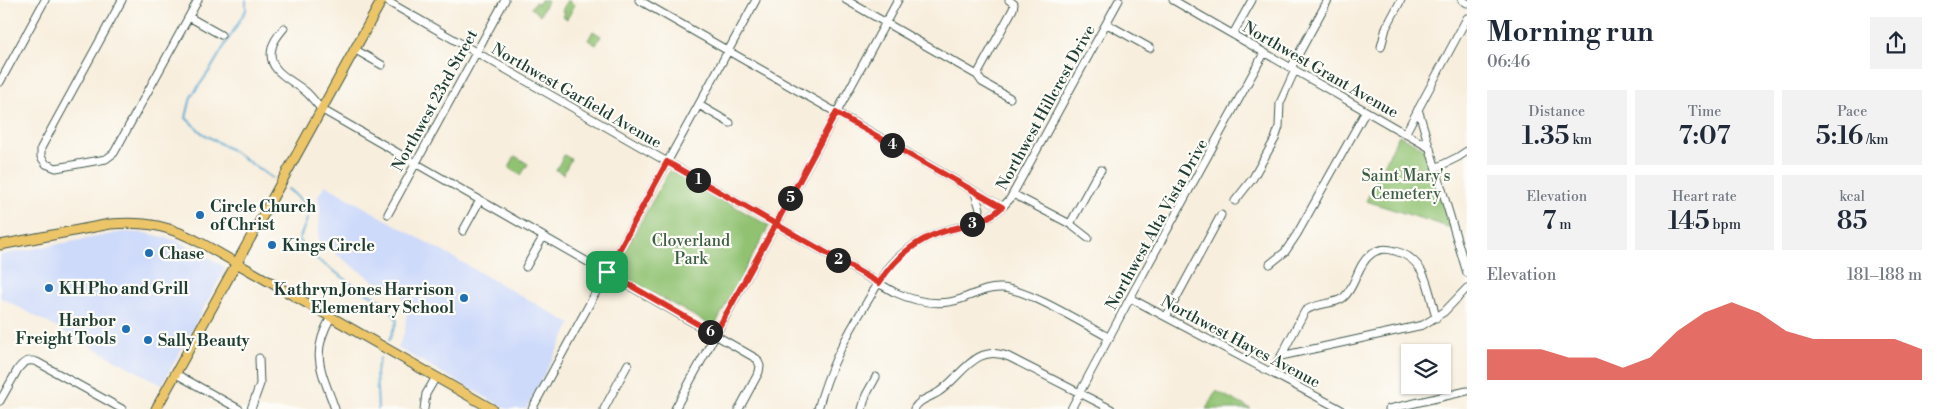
<!DOCTYPE html>
<meta charset="utf-8">
<style>
:root{--surface:#fff;--page:#f2f2f3;--text:#1f2937;--muted:#747a83;--accent:#d93025}
body{margin:0;font-family:"Libre Bodoni",serif;background:var(--page);color:var(--text);height:100vh;display:flex;flex-direction:column;font-size:19px;white-space:nowrap}
*{box-sizing:border-box;margin:0}
p{font-size:16px;color:var(--muted)}
.icon{flex:none;width:28px;height:28px;fill:none;stroke:currentColor;stroke-width:2;stroke-linecap:round;stroke-linejoin:round}
.map{position:relative;flex:1;overflow:hidden}
.details{display:flex;flex-direction:column;background:var(--surface);width:475px}
.details>*{flex:none}
.fabs{position:absolute;left:1401px;top:344px;display:grid;gap:10px}
.fabs a{display:grid;place-items:center;width:50px;height:50px;border-radius:0px;background:var(--surface);box-shadow:0 1px 4px #0004;font-size:25px}
.pin{position:absolute;display:grid;place-items:center;width:42px;height:42px;color:#fff;margin:-21px;border-radius:10px;box-shadow:0 2px 8px #0006}
.km{position:absolute;width:25px;height:25px;margin:-12px;border-radius:50%;background:#222;color:#fff;font-size:14px;line-height:25px;text-align:center}
.round{display:grid;place-items:center;flex:none;width:52px;height:52px;border-radius:0px;background:var(--page)}
.headline{display:flex;align-items:center;justify-content:space-between;height:85px;padding:0 20px}
h1{font-size:28px;font-weight:600;line-height:38px}
.figures{display:grid;grid-template-columns:repeat(3,1fr);gap:8px;height:85px;padding:5px 20px}
.figures div{display:grid;align-content:center;border-radius:0px;background:var(--page);text-align:center}
.figures b{font-size:25px;font-weight:600}
.figures small{font-size:14px;font-weight:400}
.figures p{font-size:14px}
.chart{height:140px;padding:10px 20px}
.chart p{display:flex;justify-content:space-between}
.chart svg{width:100%;height:90px;margin-top:5px;fill:var(--accent);opacity:.7}
main{display:flex;flex:1;min-height:0}
.map>svg:first-child{display:block}
.built{fill:#cedafa}
.green{fill:#91c272;stroke:#588053}
.lines{fill:none;stroke-linecap:round;stroke-linejoin:round}
.stream{stroke:#59a8d3;stroke-width:2}
.minor-casing{stroke:#40584d;stroke-width:9}
.major-casing{stroke:#40584d;stroke-width:11}
.minor{stroke:#fff;stroke-width:7}
.major{stroke:#ecc569;stroke-width:9}
.route-casing{stroke:#fff;stroke-width:10}
.route{stroke:#d93025;stroke-width:6}
.poi-dot{fill:#1f6fb2;stroke:#fdfcf7;stroke-width:2}
.labels{text-anchor:middle;stroke-width:4.5;stroke-linejoin:round;paint-order:stroke}
.street-label{font-size:16px;fill:#1f3d34;stroke:#fdfcf7}
.park-label{font-size:16px;fill:#3c5e44;stroke:#fdfcf7}
.poi-label{font-size:16px;font-weight:bold;fill:#1f3d34;stroke:#fdfcf7;text-anchor:start}
</style>
<main>
<div class="map">
<svg width="1467" height="409" viewBox="0 0 1467 409">
<rect width="100%" height="100%" fill="#fdfcf7"/>
<filter id="ink" filterUnits="userSpaceOnUse"><feTurbulence type="fractalNoise" baseFrequency=".02" numOctaves="2"/><feDisplacementMap in="SourceGraphic" scale="10" xChannelSelector="R" yChannelSelector="G"/><feConvolveMatrix kernelMatrix="1 2 1 2 8 2 1 2 1" color-interpolation-filters="sRGB"/></filter>
<filter id="wash" filterUnits="userSpaceOnUse"><feTurbulence type="fractalNoise" baseFrequency=".0096" numOctaves="4" result="noise"/><feDisplacementMap in="SourceGraphic" scale="20" xChannelSelector="R" yChannelSelector="G"/><feGaussianBlur stdDeviation="1.12" result="paint"/><feColorMatrix in="noise" values="0 0 0 0 0 0 0 0 0 0 0 0 0 0 0 0 0 1.4 0 .05"/><feComposite in="paint" operator="in"/></filter>
<g filter="url(#wash)">
<rect width="100%" height="100%" fill="#f8eedd"/>
<path class="built" d="M325 185 571 324 526 409H507L398 348 405 330 407 307 401 295 392 286 375 282 318 241 320 212 318 196Z
M123 232 146 233 176 240 226 267 162 385 0 297V255Z"/>
<path class="green" d="M541 0H548L540 15 531 8 535 2 539 4Z
M567 0 575 5 567 19 563 16 565 12 562 11Z
M593 31 601 36 596 45 588 40Z
M1399 135 1425 149 1451 228 1366 201Z
M564 155 571 159 563 174 556 170Z
M515 156 528 164 521 175 509 168Z
M670 170 769 226 714 327 613 271Z
M1216 391 1251 409H1206Z"/>
<g class="lines">
<path class="stream" d="M246 0V10L210 70 191 97 186 118 202 133 233 151 272 178
M288 189C316 211 311 208 299 240L319 261 360 289 388 304 397 321 389 340
M378 409 376 372 380 358"/>
</g>
</g>
<g filter="url(#ink)">
<g class="lines">
<g class="minor-casing">
<path id="minor" d="M122 0 41 148V157L46 164 56 168 106 159 114 153 198 0
M385 0 894 292C916 302 938 307 961 299 975 294 987 287 1002 288 1030 290 1083 324 1110 338
M639 0 1002 207
M846 0 977 75 982 82 1010 98
M1173 0 1430 148
M1462 0 1467 3
M189 17 221 35
M1107 24 1150 48
M284 28C279 34 273 41 272 48 266 71 291 79 305 91 311 96 316 103 321 109L757 359 760 366 759 372 739 409
M1233 34 1252 0
M1381 47 1386 28 1401 0
M354 49 382 65
M1291 68 1328 0
M977 75 1013 9 1014 4 1009 0
M0 82 45 0
M699 105 730 123
M1418 109 1467 273
M1405 134 1467 18
M1436 168 1458 157 1467 151
M975 193 980 209 976 223
M1013 194 1070 224 1088 238
M1235 201 1253 178 1275 139 1279 127 1280 103 1295 70
M388 214 505 0
M1070 224 1095 178 1101 170
M463 231 480 200
M1270 264 1285 252 1297 234 1366 111
M526 267 543 237
M1130 298 1340 409
M331 317C309 356 322 371 335 409
M1166 317 1221 215
M1281 356 1305 311C1316 302 1336 305 1344 297 1356 286 1357 265 1370 255 1377 249 1386 248 1395 251 1427 259 1429 291 1436 318
M1271 371 1281 356 1423 325 1444 312 1467 288
M176 374 239 409
M0 401 18 369C23 362 28 359 37 362L122 409
M251 409 260 384 259 358
M424 409 426 394 436 377
M532 409 756 0
M604 409 628 364
M675 409 898 0
M818 409C829 368 845 338 867 302 875 289 882 275 892 264 902 252 916 243 929 237 962 221 982 231 1010 199L1119 0
M862 409 866 395 876 377
M914 409C920 398 931 398 940 391 963 375 975 343 1009 357L1111 409
M1071 409 1130 298 1264 53
M1389 409 1467 391"/>
</g>
<g class="major-casing">
<path id="major" d="M0 245 110 224C148 221 170 226 203 244L492 409
M156 409 382 0"/>
</g>
<use href="#minor" class="minor"/>
<use href="#major" class="major"/>
</g>
</g>
<g class="lines" filter="url(#ink)">
<g class="route-casing">
<path id="route" d="M607 272 667 162C738 202 808 243 879 283 895 258 917 239 945 231 966 225 986 223 1002 207L836 113C796 187 756 261 715 334L607 272"/>
</g>
<use href="#route" class="route"/>
</g>
<g class="poi-dot">
<circle cx="200" cy="215" r="5"/>
<circle cx="272" cy="245" r="5"/>
<circle cx="149" cy="253" r="5"/>
<circle cx="49" cy="288" r="5"/>
<circle cx="464" cy="298" r="5"/>
<circle cx="126" cy="329" r="5"/>
<circle cx="148" cy="340" r="5"/>
</g>
<g class="labels">
<g class="street-label">
<text transform="translate(1321 69) rotate(30)" y="6">Northwest Grant Avenue</text>
<text transform="translate(577 95) rotate(30)" y="6">Northwest Garfield Avenue</text>
<text transform="translate(434 100) rotate(-61)" y="6">Northwest 23rd Street</text>
<text transform="translate(1045 107) rotate(-61)" y="6">Northwest Hillcrest Drive</text>
<text transform="translate(1156 224) rotate(-61)" y="6">Northwest Alta Vista Drive</text>
<text transform="translate(1241 341) rotate(28)" y="6">Northwest Hayes Avenue</text>
</g>
<g class="park-label">
<text x="1406" y="181">Saint Mary's<tspan x="1406" dy="18">Cemetery</tspan></text>
<text x="691" y="246">Cloverland<tspan x="691" dy="18">Park</tspan></text>
</g>
<g class="poi-label">
<text x="210" y="212">Circle Church<tspan x="210" dy="18">of Christ</tspan></text>
<text x="282" y="251">Kings Circle</text>
<text x="159" y="259">Chase</text>
<text x="59" y="294">KH Pho and Grill</text>
<text x="454" y="295" text-anchor="end">Kathryn Jones Harrison<tspan x="454" dy="18">Elementary School</tspan></text>
<text x="116" y="326" text-anchor="end">Harbor<tspan x="116" dy="18">Freight Tools</tspan></text>
<text x="158" y="346">Sally Beauty</text>
</g>
</g>
</svg>
<div class="fabs">
<a><svg class="icon" aria-label="layers" viewBox="0 0 24 24"><path d="M12 4l9 5-9 5-9-5zM3 14l9 5 9-5"/></svg></a>
</div>
<div class="pin" style="left:607px;top:272px;background:#1e9e55"><svg class="icon" aria-label="arrive" viewBox="0 0 24 24"><path d="M6 21V4h12l-3 4 3 4H6"/></svg></div>
<b class="km" style="left:698px;top:180px">1</b>
<b class="km" style="left:838px;top:260px">2</b>
<b class="km" style="left:972px;top:224px">3</b>
<b class="km" style="left:892px;top:145px">4</b>
<b class="km" style="left:790px;top:198px">5</b>
<b class="km" style="left:710px;top:332px">6</b>
</div>
<section class="details">
<div class="headline"><div><h1>Morning run</h1><p>06:46</p></div><a class="round"><svg class="icon" aria-label="share" viewBox="0 0 24 24"><path d="M12 15V3M7 8l5-5 5 5M5 13v7h14v-7"/></svg></a></div>
<div class="figures">
<div><p>Distance</p><b>1.35<small> km</small></b></div>
<div><p>Time</p><b>7:07</b></div>
<div><p>Pace</p><b>5:16<small> /km</small></b></div>
</div>
<div class="figures">
<div><p>Elevation</p><b>7<small> m</small></b></div>
<div><p>Heart rate</p><b>145<small> bpm</small></b></div>
<div><p>kcal</p><b>85</b></div>
</div>
<div class="chart"><p><span>Elevation</span>181–188 m</p>
<svg viewBox="0 0 160 44" preserveAspectRatio="none"><path d="M0 44V29L10 29L20 29L30 33L40 33L50 38L60 33L70 20L80 11L90 6L100 11L110 20L120 24L130 24L140 24L150 24L160 29V44z"/></svg>
</div>
</section>
</main>
